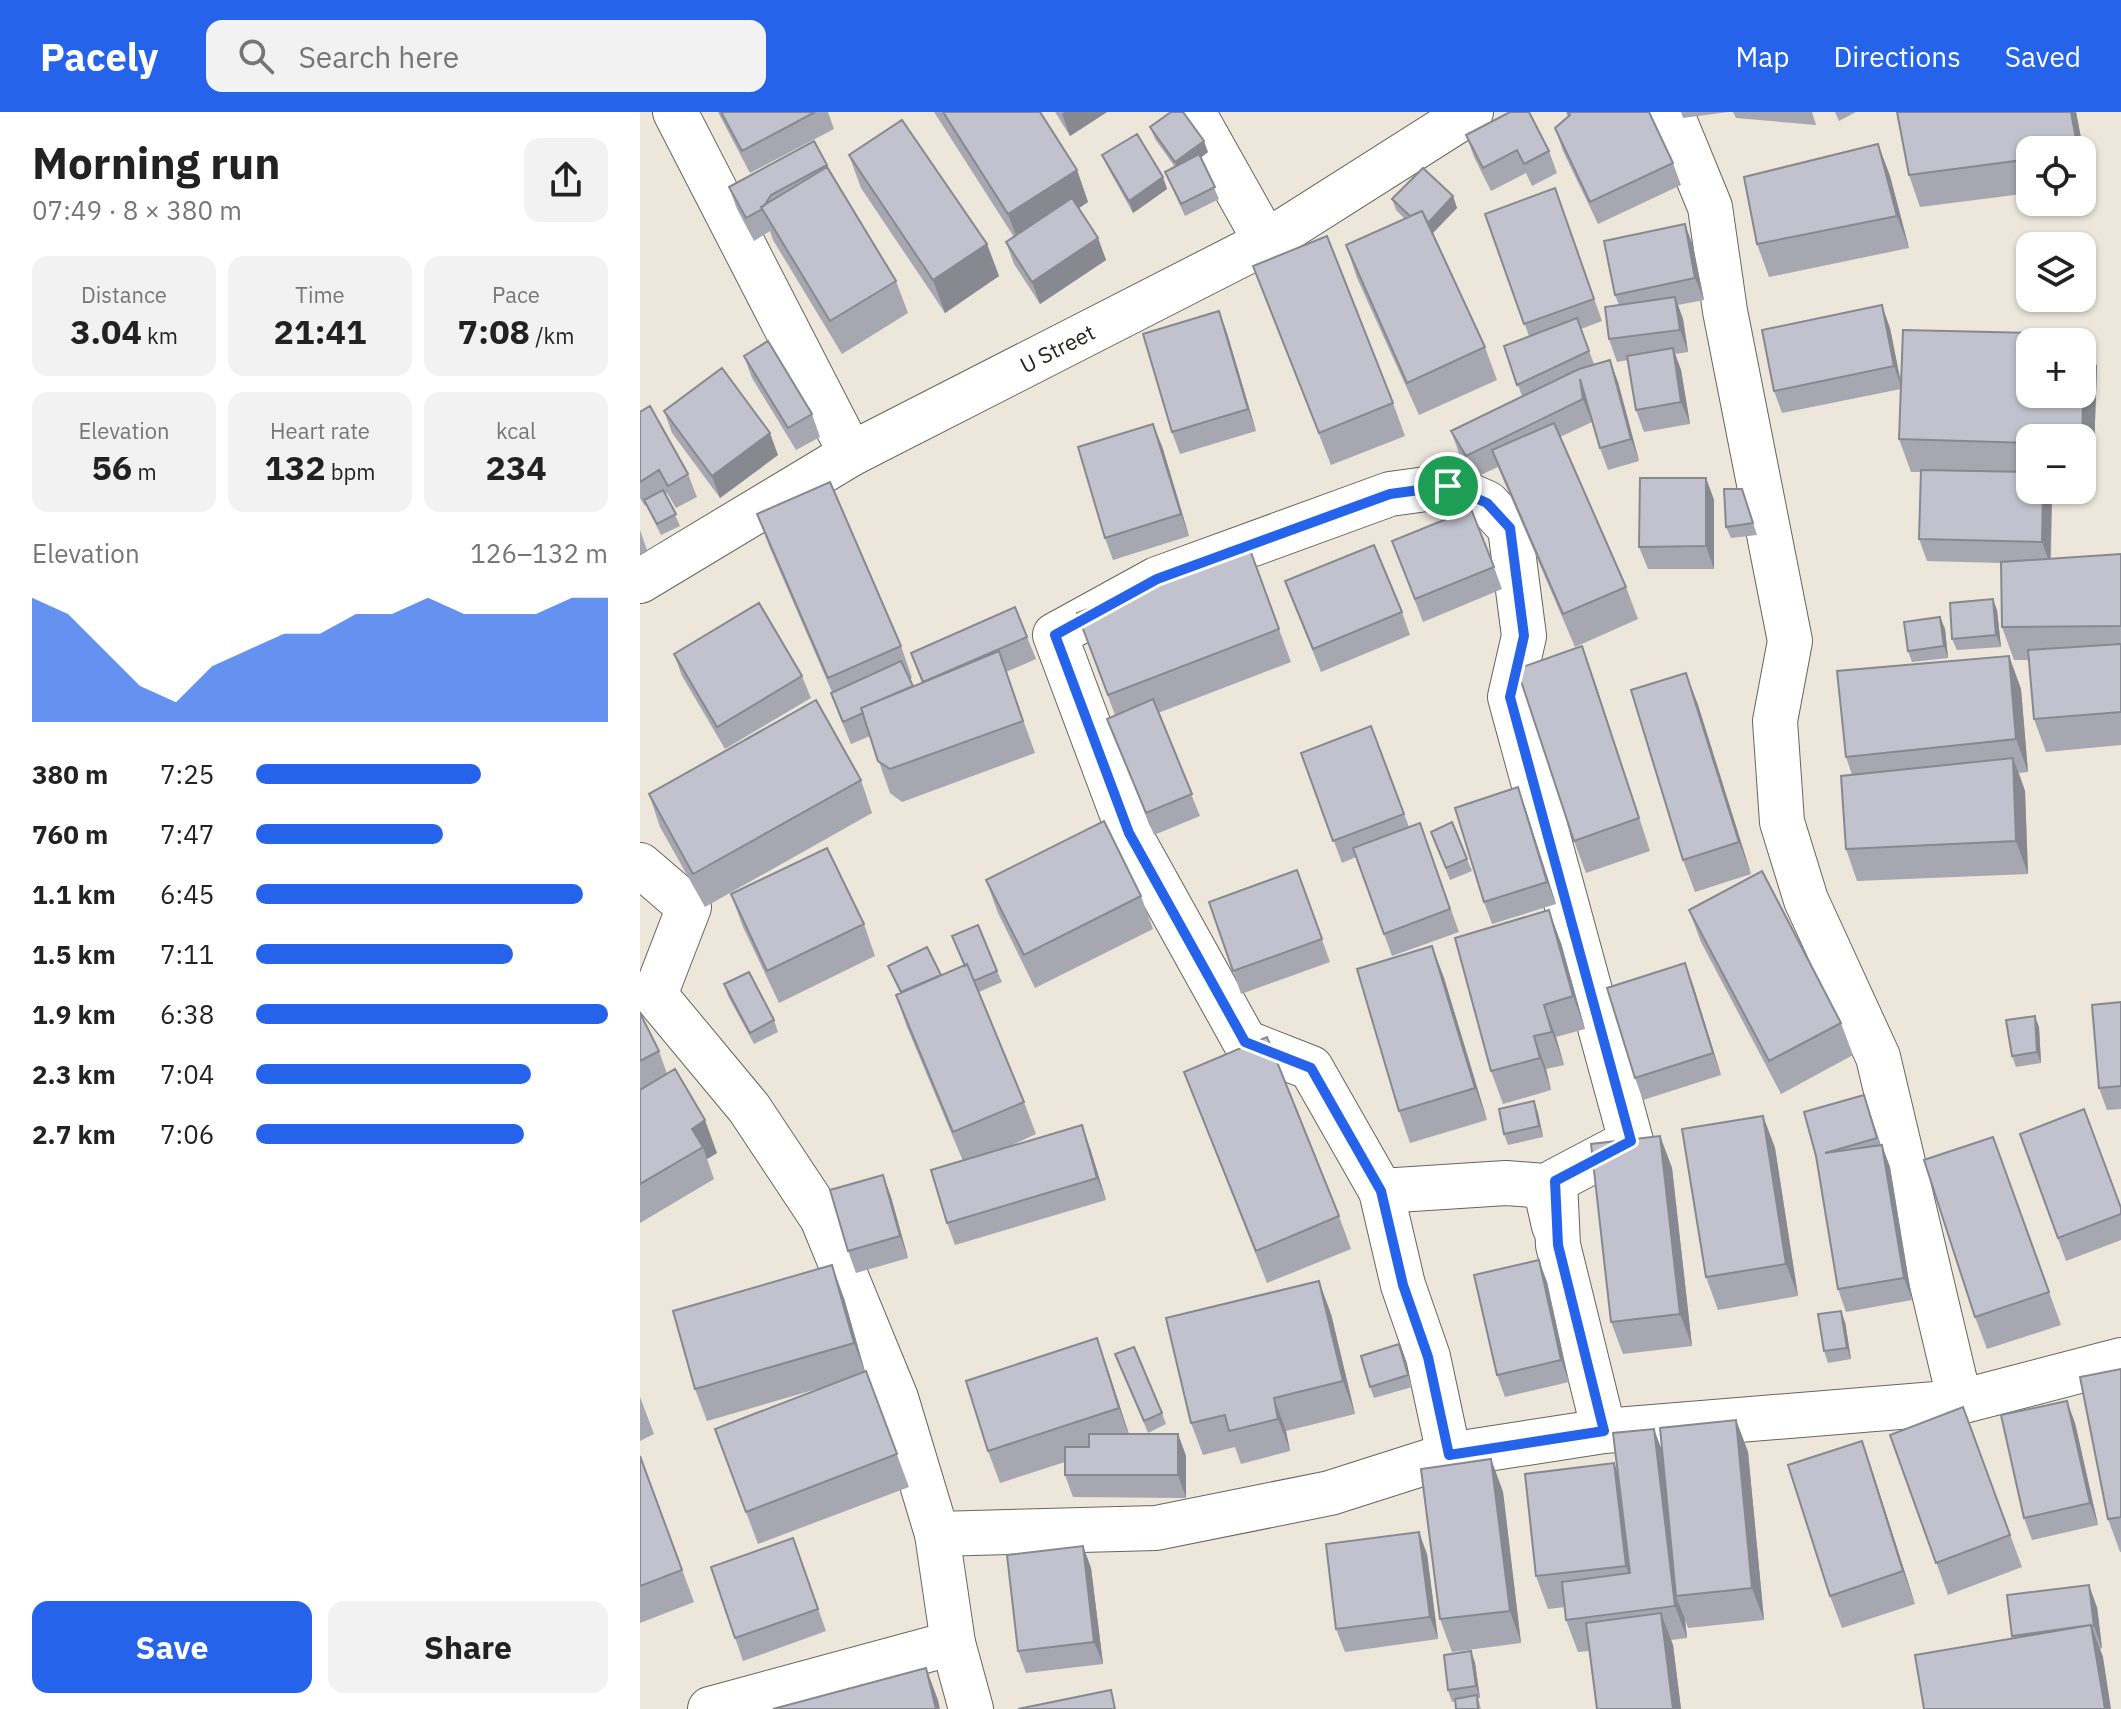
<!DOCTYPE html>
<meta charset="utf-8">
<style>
:root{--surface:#fff;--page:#f2f2f2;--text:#222;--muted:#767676;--accent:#2563eb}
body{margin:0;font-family:"IBM Plex Sans",sans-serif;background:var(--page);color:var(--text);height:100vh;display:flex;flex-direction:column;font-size:30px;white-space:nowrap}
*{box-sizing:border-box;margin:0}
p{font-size:26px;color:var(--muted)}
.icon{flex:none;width:44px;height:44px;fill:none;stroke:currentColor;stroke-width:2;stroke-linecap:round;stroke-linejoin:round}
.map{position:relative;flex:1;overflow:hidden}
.panel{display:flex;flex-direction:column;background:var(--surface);width:640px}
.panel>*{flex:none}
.controls{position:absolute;left:1376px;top:24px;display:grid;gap:16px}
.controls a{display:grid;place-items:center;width:80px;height:80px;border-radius:16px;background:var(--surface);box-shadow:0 2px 6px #0004;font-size:40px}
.pin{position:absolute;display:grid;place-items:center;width:68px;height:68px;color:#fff;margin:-34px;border:4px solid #fff;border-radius:50%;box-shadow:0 2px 8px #0007}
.round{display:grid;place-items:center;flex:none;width:84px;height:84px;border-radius:16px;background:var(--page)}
.headline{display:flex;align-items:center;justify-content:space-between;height:136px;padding:0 32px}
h1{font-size:44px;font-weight:700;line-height:60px}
.figures{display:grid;grid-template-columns:repeat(3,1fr);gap:12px;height:136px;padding:8px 32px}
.figures div{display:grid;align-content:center;border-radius:16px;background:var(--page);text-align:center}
.figures b{font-size:34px;font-weight:700}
.figures small{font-size:22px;font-weight:400}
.figures p{font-size:22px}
.chart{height:224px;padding:16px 32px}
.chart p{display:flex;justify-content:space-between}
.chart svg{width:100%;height:144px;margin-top:8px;fill:var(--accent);opacity:.7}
.button{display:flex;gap:16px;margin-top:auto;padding:16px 32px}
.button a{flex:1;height:92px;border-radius:16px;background:var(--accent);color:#fff;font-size:32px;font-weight:700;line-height:92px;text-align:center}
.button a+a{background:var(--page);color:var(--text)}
ul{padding:0 32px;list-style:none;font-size:26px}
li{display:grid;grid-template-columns:128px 96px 1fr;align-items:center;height:60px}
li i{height:20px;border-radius:10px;background:var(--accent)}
header{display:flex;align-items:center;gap:48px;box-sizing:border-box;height:112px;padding:0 40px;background:var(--accent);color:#fff}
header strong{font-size:38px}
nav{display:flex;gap:44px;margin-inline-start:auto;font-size:28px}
.search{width:560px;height:72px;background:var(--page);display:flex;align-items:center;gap:20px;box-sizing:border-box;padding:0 28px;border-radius:16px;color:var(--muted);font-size:30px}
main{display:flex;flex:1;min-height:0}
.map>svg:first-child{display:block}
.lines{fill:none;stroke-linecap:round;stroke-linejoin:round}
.minor-casing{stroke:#6a655c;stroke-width:46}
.minor{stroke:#fff;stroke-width:44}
.wall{fill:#a6a7b0}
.shaded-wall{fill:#878890}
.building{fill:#c1c2cd;stroke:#878890;stroke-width:2;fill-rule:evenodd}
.route-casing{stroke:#fff;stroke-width:16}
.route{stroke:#2563eb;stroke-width:10}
.labels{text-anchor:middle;stroke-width:6;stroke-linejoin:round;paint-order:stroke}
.street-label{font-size:22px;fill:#262420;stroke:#ece6db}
</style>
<header>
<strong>Pacely</strong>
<div class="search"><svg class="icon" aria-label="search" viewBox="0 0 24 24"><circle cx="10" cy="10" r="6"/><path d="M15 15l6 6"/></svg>Search here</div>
<nav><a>Map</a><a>Directions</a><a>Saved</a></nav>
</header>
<main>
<section class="panel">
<div class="headline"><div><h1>Morning run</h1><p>07:49 · 8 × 380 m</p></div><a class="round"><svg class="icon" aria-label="share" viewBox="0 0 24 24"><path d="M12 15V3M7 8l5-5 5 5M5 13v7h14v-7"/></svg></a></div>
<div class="figures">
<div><p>Distance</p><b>3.04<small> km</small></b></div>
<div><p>Time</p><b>21:41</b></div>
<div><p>Pace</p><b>7:08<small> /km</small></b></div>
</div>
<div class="figures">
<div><p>Elevation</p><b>56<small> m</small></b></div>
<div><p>Heart rate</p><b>132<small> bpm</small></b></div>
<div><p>kcal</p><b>234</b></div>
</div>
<div class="chart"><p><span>Elevation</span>126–132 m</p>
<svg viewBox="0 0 160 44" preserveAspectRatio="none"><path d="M0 44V6L10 11L20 22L30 33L40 38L50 27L60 22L70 17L80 17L90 11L100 11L110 6L120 11L130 11L140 11L150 6L160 6V44z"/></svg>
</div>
<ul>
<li><b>380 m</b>7:25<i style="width:64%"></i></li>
<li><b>760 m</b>7:47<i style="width:53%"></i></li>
<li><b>1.1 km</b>6:45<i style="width:93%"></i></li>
<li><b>1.5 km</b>7:11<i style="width:73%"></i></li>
<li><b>1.9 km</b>6:38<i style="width:100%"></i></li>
<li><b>2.3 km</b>7:04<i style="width:78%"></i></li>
<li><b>2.7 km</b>7:06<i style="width:76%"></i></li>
</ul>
<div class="button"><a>Save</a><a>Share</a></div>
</section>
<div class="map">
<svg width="1481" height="1597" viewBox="0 0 1481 1597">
<rect width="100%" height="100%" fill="#ece6db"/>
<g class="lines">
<g class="minor-casing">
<g id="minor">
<path d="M35 0 211 342"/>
<path d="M553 0 626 130"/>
<path d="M1031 0 1070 95 1085 199 1150 529 1135 609 1142 710 1166 788 1238 945 1320 1290"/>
<path id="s1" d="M0 469 211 342 626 130 831 0"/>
<path d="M0 753 49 795 15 883 109 996 182 1106 256 1286 297 1422 313 1531 331 1597"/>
<path d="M741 1079 866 1071 905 1074 914 1114"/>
<path d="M809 1343 788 1245 763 1173 741 1079 671 956 605 930 489 721 415 523 517 467 750 382 808 374 847 391 870 416 884 524 870 585 991 1029 915 1069 918 1133 964 1319"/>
<path d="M297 1422 516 1416 690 1381 809 1343 964 1319 1320 1290 1481 1248"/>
<path d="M70 1597 313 1531"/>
</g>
</g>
<use href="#minor" class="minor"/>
</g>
<path class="wall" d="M78 0H188L194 17 110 61Z
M294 0H400L437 58 448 90 438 97 458 126 466 148 400 192 374 152 366 130 374 125Z
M415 0H467L430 24Z
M926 0H1009L1033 51 1041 73 958 112 923 39 915 16 928 5Z
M1041 0H1088L1043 6Z
M1093 0H1172L1176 13 1096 6Z
M1195 0H1216L1199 9Z
M1436 0 1450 73 1442 74V38H1390V81L1280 95 1269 63Z
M510 15 568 40 561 46 579 87 545 104 525 60 535 55 515 27Z
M826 23 909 39 917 61 892 74 886 61 851 79 834 45Z
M1238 32 1250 64 1269 136 1129 165 1117 132Z
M209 43 347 132 359 164 305 201 221 76Z
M462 43 523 65 527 77 493 101 467 54Z
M187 53 256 169 268 201 202 242 133 128 130 119 114 129 97 97 89 75Z
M915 76 962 209 941 217 954 252 978 270 999 349 968 358 960 336 951 303 952 310 920 325 986 475 998 507 935 535 858 355 834 366 819 341 811 319 882 284 864 234 889 224 845 102Z
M813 84 817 96 793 121 845 235 857 268 779 303 717 166 706 133 765 107 756 98 752 87Z
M1053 134 1064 188 1038 193 1043 207 1048 240 1035 242 1041 258 1050 312 1004 320 996 298 988 248 977 250 969 227 979 193 975 183Z
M613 154 753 291 765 324 691 353Z
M579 199 587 221 616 319 540 342 532 320Z
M1250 216 1261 272 1457 254 1453 365H1442V326H1390V378H1410L1412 383 1411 447 1481 442V633L1406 640 1394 607 1389 548H1374L1362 515 1361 451 1287 449 1279 427 1281 360H1271L1259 327 1261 277 1142 301 1134 279Z
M104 244 172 302 180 325 156 338 112 266Z
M24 299 138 343 80 386 32 321Z
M0 300 48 362 57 385 36 396 27 381 26 382 40 414 21 423 6 393 5 394 0 386Z
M522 334 549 424 473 448 465 426Z
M1066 366 1074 388V457H1008L999 435Z
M1102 377 1117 423 1091 426 1086 415Z
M117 402 261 534 272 566 270 567 273 574 282 571 271 541 387 525 396 547 366 560 395 641 262 690 250 681 230 624 211 632 199 603 191 581 192 580 129 434Z
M0 418 7 438 0 442Z
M752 429 854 455 862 477 783 510Z
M609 435 651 550 518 601 560 704 514 723 467 607 475 603 437 501Z
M645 469 762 500 770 523 681 560Z
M1357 498 1361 535 1317 538 1312 527Z
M1300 505 1305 517 1308 546 1272 550 1268 539Z
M942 534 1010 739 946 761 934 729Z
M34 542 162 564 171 586 85 637 42 564Z
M1369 544 1381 577 1388 660 1379 661 1385 679 1388 762 1217 769 1206 737 1212 663 1206 645Z
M1046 561 1058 593 1111 762 1055 780 1043 748Z
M731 614 769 715 780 711 819 820 752 844 716 745 702 751 661 641Z
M221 668 232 701 65 795 20 715 9 682Z
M878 675 916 792 852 812 844 790Z
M795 731 827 747 832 759 810 768Z
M657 758 690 850 601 882 569 790Z
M346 768 501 784 513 817 395 876 358 801Z
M91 782 224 812 235 844 139 891 103 815Z
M1049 798 1201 911 1213 943 1141 982 1061 830Z
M312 824 357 859 362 870 339 880 384 990 396 1022 361 1038 450 1036 466 1088 315 1133 307 1111 323 1049 267 915 256 883 260 881 248 854 301 863 324 854Z
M921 831 945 917 916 925 924 953 906 957 911 978 863 992 851 959Z
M792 834 804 866 847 1008 770 1031 759 999Z
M84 872 134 908 138 920 114 932 88 884Z
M1053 873 1081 963 1003 988 995 966Z
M1481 890V997L1467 998 1459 976Z
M0 901 19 939 27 962 77 1041 67 1047 74 1067 0 1111Z
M1399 915 1401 951 1376 955 1372 944Z
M544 960 699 1104 711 1137 627 1171Z
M1224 983 1241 1033 1250 1055 1272 1188 1206 1200 1198 1177 1176 1044Z
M894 989 898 1001 903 1025 868 1033 864 1022Z
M1123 1004 1135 1036 1158 1184 1078 1198 1066 1165Z
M1380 1022 1481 1096V1128L1426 1149Z
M1020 1024 1032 1056 1052 1234 983 1242 971 1210Z
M1353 1025 1421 1213 1347 1237 1335 1205Z
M243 1063 251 1085 268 1146 216 1161 208 1139Z
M907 1170 929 1270 865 1285 857 1263Z
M204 1186 225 1260 226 1259 269 1375 118 1432 75 1317 187 1274 67 1309 55 1277Z
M691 1202 715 1302 646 1319 650 1339 601 1352 595 1335 563 1343 551 1311Z
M1205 1210 1211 1247 1188 1251 1184 1239Z
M759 1232 772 1275 734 1286 730 1275Z
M475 1242 522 1301 526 1312 508 1321Z
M1481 1257V1440H1480L1468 1407Z
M468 1258 489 1322H538L546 1344V1386L433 1385 425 1363V1350L360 1371 348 1339Z
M0 1285 14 1322 0 1329Z
M1323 1295 1382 1455 1308 1483 1250 1323Z
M1096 1308 1108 1340 1124 1508 1048 1516 1045 1507 1047 1526 1031 1528 1033 1533 1041 1597H957L949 1539 938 1540 926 1508 925 1495 908 1497 896 1464 974 1351 977 1359Z
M1435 1311 1458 1413 1392 1428 1384 1406Z
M0 1344 54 1490 0 1511Z
M851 1347 863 1380 881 1531 812 1540 800 1507Z
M1233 1361 1275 1492 1202 1516 1190 1484Z
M153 1426 186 1519 103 1549 71 1455Z
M443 1434 451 1456 463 1552 386 1561 378 1539Z
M787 1442 798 1527 705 1540 696 1517Z
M1457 1495 1462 1536 1460 1537 1463 1545 1373 1526 1372 1524Z
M831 1539 835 1551 840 1586H838L841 1597H816L815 1589 812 1590 808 1578Z"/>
<path class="shaded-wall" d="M425 0H467L430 24 422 2Z
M1431 0H1436L1450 73 1442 52V38H1438Z
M564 29 568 40 539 61 535 50Z
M1238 32 1250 64 1269 136 1257 104Z
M437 58 448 90 380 134 368 102Z
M523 65 527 77 493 101 489 89Z
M813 84 817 96 786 128 782 117Z
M1045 112 1053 134 1064 188 1055 166Z
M458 126 466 148 400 192 392 170Z
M347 132 359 164 305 201 293 168Z
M1035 185 1043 207 1048 240 1040 218Z
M1242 193 1250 216 1262 276 1254 254Z
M579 199 587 221 616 319 608 297Z
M1445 222 1457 254 1453 365 1442 334Z
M1033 236 1041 258 1050 312 1041 290Z
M970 248 978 270 999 349 991 327Z
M940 267 949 289 952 310 943 287Z
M513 312 522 334 549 424 541 402Z
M130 321 138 343 80 386 72 364Z
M1066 366 1074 388V457L1066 434Z
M1403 378H1410L1412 383 1410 452 1402 430Z
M1353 487 1357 498 1361 535 1356 523Z
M1300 505 1305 517 1308 546 1304 534Z
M942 534 954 567 1010 739 999 706Z
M1369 544 1381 577 1388 660 1376 627Z
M1046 561 1058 593 1111 762 1099 730Z
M1373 646 1385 679 1388 762 1376 729Z
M878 675 886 698 916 792 907 770Z
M909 798 921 831 945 917 933 884Z
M792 834 804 866 847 1008 835 976Z
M1045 851 1053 873 1081 963 1073 941Z
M904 893 916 925 924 953 912 920Z
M1395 904 1399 915 1401 951 1397 940Z
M894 924 906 957 911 978 900 946Z
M1224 983 1243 1042 1242 1033 1250 1055 1272 1188 1264 1166 1244 1044Z
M894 989 898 1001 903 1025 899 1014Z
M1123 1004 1135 1036 1158 1184 1146 1152Z
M65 1008 77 1041 67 1047 63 1035 52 1017Z
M442 1013 450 1036 466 1088 457 1066Z
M1020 1024 1032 1056 1052 1234 1040 1202Z
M243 1063 251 1085 268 1146 260 1124Z
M899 1148 907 1170 929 1270 921 1248Z
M192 1153 204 1186 226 1263 214 1231Z
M679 1169 691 1202 715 1302 703 1269Z
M1201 1199 1205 1210 1211 1247 1207 1236Z
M457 1226 468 1258 491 1329 479 1296Z
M634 1286 646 1319 650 1339 638 1307Z
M1427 1289 1435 1311 1458 1413 1450 1391Z
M1096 1308 1108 1340 1124 1508 1112 1476Z
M1014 1317 1026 1349 1036 1484 1045 1507 1047 1526 1035 1494Z
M538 1322 546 1344V1386L538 1363Z
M1222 1329 1233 1361 1275 1492 1263 1459Z
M851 1347 863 1380 881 1531 870 1499Z
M974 1351 986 1383 997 1487 986 1454Z
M779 1420 787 1442 798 1527 790 1505Z
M443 1434 451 1456 463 1552 454 1530Z
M1449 1473 1457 1495 1462 1536 1454 1514Z
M1021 1501 1033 1533 1041 1597H1033Z
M1451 1513 1463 1545 1471 1597H1465Z
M831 1539 835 1551 840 1586 836 1574Z
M286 1556 298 1588 300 1597H296Z"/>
<path class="building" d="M81 0H175L102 39Z
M303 0H400L437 58 368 102Z
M531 0H543L564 29 535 50 510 15Z
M870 0H889L909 39 884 52 877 38 843 56 826 23Z
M928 0H1009L1033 51 950 90 915 16 930 3Z
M1257 0H1431L1438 38H1390V47L1269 63Z
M262 8 347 132 293 168 209 43Z
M497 22 523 65 489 89 462 43Z
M174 29 187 53 131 83 124 94 121 95 122 97 106 106 89 75Z
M1238 32 1257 104 1117 132 1104 65Z
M559 42 575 75 541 92 525 60Z
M187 55 256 169 190 209 121 95Z
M783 56 813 84 788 111 782 99 770 104 752 87Z
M915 76 954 187 884 212 845 102Z
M432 86 458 126 392 170 366 130Z
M782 99 845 235 767 271 706 133Z
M1045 112 1055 166 975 183 964 129Z
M687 124 753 291 679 321 613 154Z
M1035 185 1040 218 969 227 965 195Z
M1242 193 1254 254 1134 279 1122 218Z
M579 199 608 297 532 320 503 222Z
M937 206 949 239 877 273 864 234Z
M1263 218 1445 222 1442 326H1390V331L1259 327ZM1390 230H1442V282H1390Z
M128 229 172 302 148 316 104 244Z
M1033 236 1041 290 996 298 987 244Z
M970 248 991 327 960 336 940 267 943 287 826 344 811 319 939 257Z
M82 256 130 321 72 364 24 299Z
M10 294 48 362 28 374 19 358 0 370V300Z
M914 311 986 475 923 502 852 338Z
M513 312 541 402 465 426 438 335Z
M1281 358 1390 360V378H1403L1402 430 1279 427Z
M1000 366H1066V434L999 435Z
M190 370 261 534 188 566 117 402Z
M1084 377H1102L1113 411 1086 415Z
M23 378 36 402 17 412 4 388Z
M831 397 854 455 775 487 752 429Z
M734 433 762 500 673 537 645 469Z
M609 435 639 517 468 583 437 501Z
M1481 442V514L1362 515 1361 450Z
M1353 487 1356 523 1312 527 1310 491Z
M119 491 162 564 77 615 34 542Z
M375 495 387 525 283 570 271 541Z
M1300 505 1304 534 1268 539 1264 510Z
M1481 532V600L1394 607 1388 538Z
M942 534 999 706 934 729 877 557Z
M359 539 383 609 250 657 238 649 221 596Z
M1369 544 1376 627 1206 645 1197 559Z
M261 549 273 574 221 596 223 601 203 610 191 581Z
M1046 561 1099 730 1043 748 991 578Z
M513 587 552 682 506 701 467 607Z
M176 588 221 668 53 762 9 682Z
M731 614 764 702 693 729 661 641Z
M1373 646 1376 729 1206 737 1201 664Z
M878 675 907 770 844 790 815 696Z
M464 709 501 784 384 843 346 768Z
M812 710 827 747 806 756 791 720Z
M780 711 810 797 744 822 713 736Z
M187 736 224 812 127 859 91 782Z
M657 758 682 827 593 859 569 790Z
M1122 759 1201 911 1129 949 1049 798Z
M909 798 933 884 904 893 912 920 894 924 900 946 851 959 815 826Z
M338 813 357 859 334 869 327 852 325 854 312 824Z
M792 834 835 976 759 999 717 857Z
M287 835 301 863 261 880 248 854Z
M1045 851 1073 941 995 966 967 876Z
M327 852 384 990 313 1020 256 883Z
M109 860 134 908 110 921 84 872Z
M1481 890V974L1459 976 1452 893Z
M0 901 19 939 0 949Z
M1395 904 1397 940 1372 944 1366 908Z
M627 925 699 1104 616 1139 544 960Z
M35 957 65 1008 52 1017 63 1035 0 1072V978Z
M1224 983 1237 1026 1185 1041 1242 1033 1264 1166 1198 1177 1176 1044 1164 1000Z
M894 989 899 1014 864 1022 859 997Z
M1444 997 1481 1096V1102L1418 1126 1380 1022Z
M1123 1004 1146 1152 1066 1165 1042 1017Z
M442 1013 457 1066 307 1111 291 1058Z
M1020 1024 1040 1202 971 1210 951 1032Z
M1353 1025 1409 1180 1335 1205 1284 1048Z
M243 1063 260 1124 208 1139 190 1078Z
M899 1148 921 1248 857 1263 834 1163Z
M192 1153 214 1231 55 1277 33 1199Z
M679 1169 703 1269 634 1286 638 1307 589 1319 585 1303 551 1311 526 1206Z
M1201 1199 1207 1236 1184 1239 1178 1202Z
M457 1226 479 1296 348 1339 326 1269Z
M759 1232 768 1263 730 1275 721 1244Z
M494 1235 522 1301 504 1309 475 1242Z
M1481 1257V1405L1468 1407 1440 1265Z
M226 1259 257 1342 106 1400 75 1317Z
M1427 1289 1450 1391 1384 1406 1361 1303Z
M1323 1295 1370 1423 1296 1451 1250 1323Z
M1096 1308 1112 1476 1036 1484 1020 1316Z
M1014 1317 1035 1494 926 1508 922 1470 990 1461 973 1321Z
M449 1322H538V1363H425V1335H449Z
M1222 1329 1263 1459 1190 1484 1148 1353Z
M0 1344 42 1458 0 1474Z
M851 1347 870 1499 800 1507 781 1357Z
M974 1351 986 1454 896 1464 885 1362Z
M779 1420 790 1505 696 1517 686 1432Z
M153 1426 178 1497 95 1526 71 1455Z
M443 1434 454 1530 378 1539 367 1443Z
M1449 1473 1454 1514H1451V1513L1372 1524 1367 1483Z
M1021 1501 1033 1597H957L946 1511Z
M1451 1513 1465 1597H1284L1275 1543Z
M831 1539 836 1574 808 1578 804 1543Z
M286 1556 296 1597H133Z
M471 1578 475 1597H378Z
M837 1583 838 1597H816L815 1587Z"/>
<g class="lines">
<g class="route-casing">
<path id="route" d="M808 374 847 391 870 416 884 524 870 585 991 1029 915 1069 918 1133 964 1319 809 1343 788 1245 763 1173 741 1079 671 956 605 930 489 721 415 523 517 467 750 382Z"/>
</g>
<use href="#route" class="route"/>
</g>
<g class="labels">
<g class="street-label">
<text dy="8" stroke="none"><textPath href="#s1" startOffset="478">U Street</textPath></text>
</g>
</g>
</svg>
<div class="controls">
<a><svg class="icon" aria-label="locate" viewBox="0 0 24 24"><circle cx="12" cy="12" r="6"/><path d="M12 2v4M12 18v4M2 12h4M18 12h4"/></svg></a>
<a><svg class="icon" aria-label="layers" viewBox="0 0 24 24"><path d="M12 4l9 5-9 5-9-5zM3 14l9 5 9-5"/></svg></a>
<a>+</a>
<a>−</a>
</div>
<div class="pin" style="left:808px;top:374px;background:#1e9e55"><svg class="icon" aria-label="arrive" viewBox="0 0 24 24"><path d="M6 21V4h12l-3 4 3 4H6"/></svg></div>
</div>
</main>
